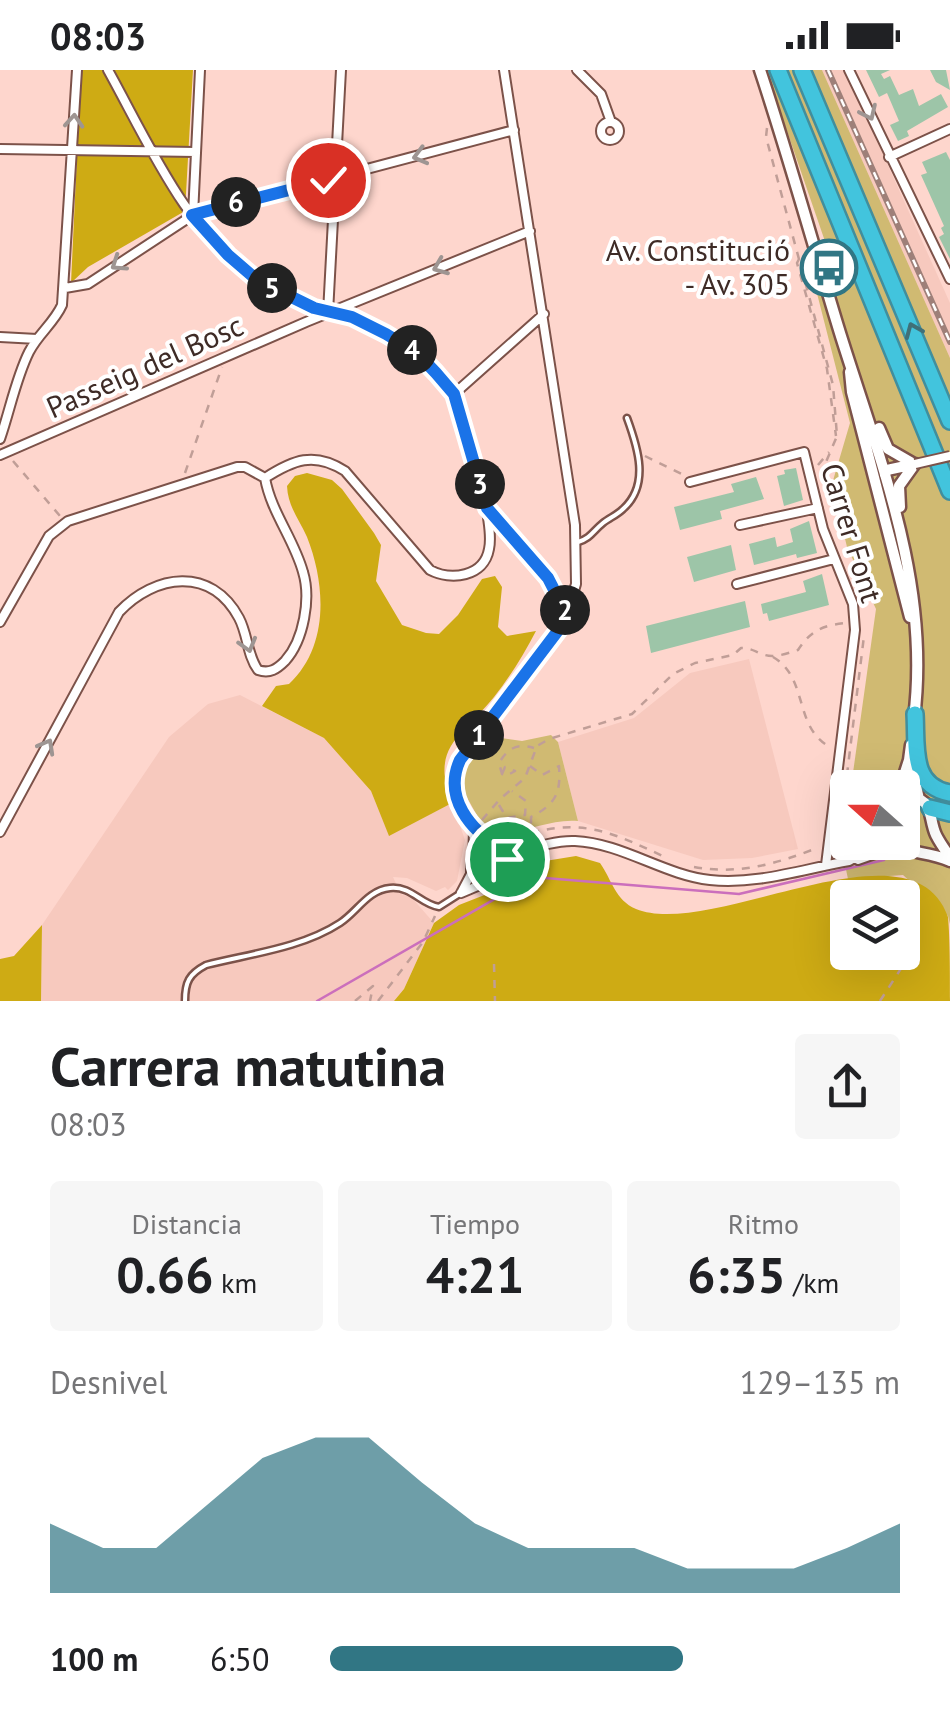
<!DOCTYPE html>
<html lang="es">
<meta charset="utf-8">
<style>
:root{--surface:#fff;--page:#f6f6f6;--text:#202124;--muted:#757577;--accent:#317684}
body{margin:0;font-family:"PT Sans",sans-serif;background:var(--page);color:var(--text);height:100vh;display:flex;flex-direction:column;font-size:38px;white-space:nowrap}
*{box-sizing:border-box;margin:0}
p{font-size:32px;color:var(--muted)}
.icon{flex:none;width:55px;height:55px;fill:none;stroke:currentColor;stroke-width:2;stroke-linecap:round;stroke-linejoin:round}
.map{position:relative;height:931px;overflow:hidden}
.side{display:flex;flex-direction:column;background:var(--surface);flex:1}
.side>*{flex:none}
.needle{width:65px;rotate:291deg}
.controls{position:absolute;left:830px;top:700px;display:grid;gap:20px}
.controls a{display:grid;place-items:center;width:90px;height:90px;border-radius:10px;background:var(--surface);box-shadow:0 10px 40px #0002;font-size:50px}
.pin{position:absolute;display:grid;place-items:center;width:85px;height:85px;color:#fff;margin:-42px;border:5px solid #fff;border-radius:50%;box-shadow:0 2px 10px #0007}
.km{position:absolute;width:50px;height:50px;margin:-25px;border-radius:50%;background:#222;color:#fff;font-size:28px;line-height:50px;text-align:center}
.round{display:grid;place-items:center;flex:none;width:105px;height:105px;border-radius:10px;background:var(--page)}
.head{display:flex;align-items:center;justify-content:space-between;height:170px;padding:0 50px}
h1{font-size:55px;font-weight:600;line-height:75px}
.metrics{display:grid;grid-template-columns:repeat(3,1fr);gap:15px;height:170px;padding:10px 50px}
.metrics div{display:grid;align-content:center;border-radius:10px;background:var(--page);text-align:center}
.metrics b{font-size:50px;font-weight:600}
.metrics small{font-size:28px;font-weight:400}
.metrics p{font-size:28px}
.chart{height:280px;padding:20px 50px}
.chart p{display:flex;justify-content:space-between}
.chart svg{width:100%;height:180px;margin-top:10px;fill:var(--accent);opacity:.7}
ul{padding:0 50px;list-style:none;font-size:32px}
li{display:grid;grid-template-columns:160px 120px 1fr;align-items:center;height:75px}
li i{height:25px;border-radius:12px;background:var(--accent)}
.status{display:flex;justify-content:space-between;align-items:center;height:70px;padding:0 50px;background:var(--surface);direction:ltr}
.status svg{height:28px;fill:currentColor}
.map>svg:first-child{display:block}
.built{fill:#f7c9be}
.green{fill:#d0ba72}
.forest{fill:#ceab14;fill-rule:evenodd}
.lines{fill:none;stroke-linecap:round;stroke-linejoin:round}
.stream{stroke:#cb6fbc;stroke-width:2.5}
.building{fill:#9dc5a8}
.service-casing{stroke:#7c5249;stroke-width:9}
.minor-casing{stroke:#7c5249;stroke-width:12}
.tertiary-casing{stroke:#7c5249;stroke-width:15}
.motorway-casing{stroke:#418e9d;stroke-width:20}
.path{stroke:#c09e97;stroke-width:2.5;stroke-dasharray:8 8;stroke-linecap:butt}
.service{stroke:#fff;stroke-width:4}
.minor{stroke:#fff;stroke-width:8}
.tertiary{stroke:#fff;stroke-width:10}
.motorway{stroke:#42c4dd;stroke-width:15}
.rail-casing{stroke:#9e8079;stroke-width:6}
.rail{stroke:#fff;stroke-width:2.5;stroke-dasharray:8;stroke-linecap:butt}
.minor-bridge-casing{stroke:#7c5249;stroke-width:12;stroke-linecap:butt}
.minor-bridge{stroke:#fff;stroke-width:8}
.oneway{stroke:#9e9592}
.oneway2{stroke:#407078}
.route-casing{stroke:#fff;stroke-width:20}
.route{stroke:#1a73e8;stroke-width:12}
.labels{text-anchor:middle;stroke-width:8;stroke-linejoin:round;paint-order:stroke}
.poi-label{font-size:30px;fill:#3e2b26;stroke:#fff;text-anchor:end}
.street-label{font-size:30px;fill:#3e2b26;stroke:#fff}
</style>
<div class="status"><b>08:03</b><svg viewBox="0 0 49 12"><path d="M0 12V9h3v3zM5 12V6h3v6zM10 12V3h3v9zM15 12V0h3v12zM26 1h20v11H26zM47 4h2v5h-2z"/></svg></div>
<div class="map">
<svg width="950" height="931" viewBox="0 0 950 931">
<rect width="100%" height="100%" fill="#fed6cd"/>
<path class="built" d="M822 0H845L950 233V288Z
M749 589 798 779 752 788 703 790 578 751 558 672 634 648 690 603Z
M240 625 324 668 371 721 389 765 452 733 465 770 457 811 448 820 445 817 436 821 407 808 393 807 401 824 412 828 434 853 404 919 394 931H41L42 855 169 667 208 634Z"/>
<path class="green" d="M766 0H822L950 288V854L948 846 903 805 848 809 842 780 847 742 848 772H902V718L851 717 876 539 847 477 832 414 850 353 809 192 829 183Z
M551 665 558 672 578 751C545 748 516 770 484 758L460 715C460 696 475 681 486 666L522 671Z"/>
<path class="forest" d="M81 0H193L185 141 88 197 71 213Z
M307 403 332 410 342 419 374 463 381 475 376 511 402 555 426 563 439 564 458 545 482 509 495 506 502 517 498 557 507 566 536 561C524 584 510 607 494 627 463 666 429 676 452 733L389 766 371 721 324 668 262 636 276 616 289 614C329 577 326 515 307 467 299 449 288 437 287 416L295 406Z
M576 786 600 793C612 810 615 830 636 839 712 870 912 744 948 847 950 868 950 908 950 931H394L404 919 434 853 459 835 505 817 539 792ZM848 828H902V882H848Z
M42 855 41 931H0V889L14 886Z"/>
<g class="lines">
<path class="stream" d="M317 931 533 807 739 824 884 790"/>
</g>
<path class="building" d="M866 0H890L881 4 884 9 890 6 899 25 913 19 919 36 941 24 948 37 907 61 909 66 898 71 890 55 899 51 887 23 879 27Z
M930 0H946L950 20 936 12Z
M946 82 950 90V189L939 167 944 164 941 158 944 156 921 105 927 103 922 92Z
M796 398 803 430 784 436 777 406 785 404 784 400Z
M756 407 764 429 720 441 722 449 680 460 674 437 734 422 731 414Z
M809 451 817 483 797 488 796 484 754 495 749 474 775 467 777 477 793 472 790 459Z
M731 475 736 500 694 512 687 487Z
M822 504 829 535 769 551 767 543 763 544 761 534 806 522 803 511Z
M745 531 750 557 651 583 646 556Z"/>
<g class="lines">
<g class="service-casing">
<path id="service" d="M578 472C591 468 593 461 603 453 609 448 617 445 623 439 650 415 638 378 627 348
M185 931C185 912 189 904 206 895 249 884 302 878 340 853 357 842 368 820 390 818 412 816 420 834 439 837L461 823"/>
</g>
<g class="minor-casing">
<path id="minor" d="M108 0C148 72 187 164 258 211 278 224 305 238 328 243 336 244 343 244 351 247 393 262 426 289 454 324L487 439 547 509 567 545 560 558 459 690C446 719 462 750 486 769 493 774 499 776 505 783L506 798 498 807 485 809 473 798 474 759
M504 0 575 455 576 514 567 544
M577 0 601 24 611 52
M849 0 950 209
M601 61a9 9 0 1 1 18 0a9 9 0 1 1-18 0Z
M0 79 196 82
M889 87 950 59
M193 145 200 0
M65 218 88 214 193 145 514 60
M328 243 341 0
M0 267 37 269
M454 324 544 244
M0 369C10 340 16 308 29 282 38 264 54 253 62 235L77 0
M0 385 306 252 530 161
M265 408C293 390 314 381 345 401L430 500C451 511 484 507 489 479 492 466 488 452 487 439
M690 412 804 382 823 459 853 534 855 560 826 795
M740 455 818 438
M737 514 834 489
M0 552 49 466 68 451 237 397H245L265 408
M0 762 119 542C155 504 211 496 239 548 248 565 247 585 258 600 270 604 277 599 285 591 304 570 311 528 303 502 294 469 271 442 265 408
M507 786C528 780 553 770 575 771 622 773 664 805 710 810 757 815 803 799 849 791L861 784 871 772
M858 790 895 777
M461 823 494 809
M461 823 471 804V795"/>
</g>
<g class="tertiary-casing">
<path id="tertiary" d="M760 0C789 87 813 175 840 263 879 388 931 514 914 648
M850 302 852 322 910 547
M879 358 888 379 914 394
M885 405 887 400 915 394
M900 437 899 416 914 395
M910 691 919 729
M900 718 909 690 911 675
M902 727C936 726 927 745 936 765 940 773 945 780 950 787
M889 772C905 784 929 781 950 791"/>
</g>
<g class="motorway-casing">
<path id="motorway" d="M778 0 950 421
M802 0 950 351
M915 644C917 676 910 716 950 723
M930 738 950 743"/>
</g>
<path class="path" d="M767 58 766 67 833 315 837 366 823 399
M799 189 797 193 827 299 836 366
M645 386 686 406
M13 391 60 446
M818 395 829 382
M185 403 222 297
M773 587C809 608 793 657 830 677
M530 696 542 705 559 696C561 723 556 734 531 747V762
M502 704 505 697 515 701 506 706 502 704 499 693C508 678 517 673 534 678
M499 735 507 748 525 745 526 731 512 721
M843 737 864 566
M482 750 500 729 525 708 537 676 549 669 632 644 673 604 695 593 733 585 741 578C752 578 755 582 765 585 776 588 788 583 798 580 811 560 824 555 846 553
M531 763C587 748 617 765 667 788
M694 797C738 805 776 794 817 778
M494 894 495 931
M355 931 373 916 370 931
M378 931 423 872 435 846
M880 931 904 894"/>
<use href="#service" class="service"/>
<use href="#minor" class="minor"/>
<use href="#tertiary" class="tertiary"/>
<use href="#motorway" class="motorway"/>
<g class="rail-casing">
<path id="rail" d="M828 0 950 272"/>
</g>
<use href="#rail" class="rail"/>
<g class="minor-bridge-casing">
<path id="minor-bridge" d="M915 394 950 386"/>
</g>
<use href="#minor-bridge" class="minor-bridge"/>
</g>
<defs><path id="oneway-chevron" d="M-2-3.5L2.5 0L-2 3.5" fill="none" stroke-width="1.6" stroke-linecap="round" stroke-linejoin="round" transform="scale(2.5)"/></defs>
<g class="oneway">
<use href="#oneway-chevron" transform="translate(869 43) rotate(65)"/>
<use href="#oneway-chevron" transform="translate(74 51) rotate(-86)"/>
<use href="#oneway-chevron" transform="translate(420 86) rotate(165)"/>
<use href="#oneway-chevron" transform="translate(118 194) rotate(146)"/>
<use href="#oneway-chevron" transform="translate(440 197) rotate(158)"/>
<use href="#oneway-chevron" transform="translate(248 575) rotate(74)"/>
<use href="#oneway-chevron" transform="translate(47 676) rotate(-61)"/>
</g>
<use class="oneway2" href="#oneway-chevron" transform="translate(913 260) rotate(-113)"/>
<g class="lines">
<g class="route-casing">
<path id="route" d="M328 110 192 145 228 185 257 210 314 238 352 247 386 264 417 283 436 303 454 324 487 438 548 508 567 545 560 558 460 690C443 727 470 761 502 778L507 789"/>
</g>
<use href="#route" class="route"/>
</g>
<defs>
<g id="bus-ring" transform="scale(2.875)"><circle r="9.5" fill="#fff" stroke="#317684" stroke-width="1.5"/><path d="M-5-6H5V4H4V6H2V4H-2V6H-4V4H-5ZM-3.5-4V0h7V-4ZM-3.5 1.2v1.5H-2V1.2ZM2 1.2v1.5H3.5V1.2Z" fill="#317684"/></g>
</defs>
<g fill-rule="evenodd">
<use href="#bus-ring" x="829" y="198"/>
</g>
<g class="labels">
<g class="poi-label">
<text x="790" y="191">Av. Constitució<tspan x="790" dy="34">- Av. 305</tspan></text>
</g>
<g class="street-label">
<text transform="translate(145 297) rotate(-24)" y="10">Passeig del Bosc</text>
<text transform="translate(851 463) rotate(73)" y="10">Carrer Font</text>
</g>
</g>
</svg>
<div class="controls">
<a><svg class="needle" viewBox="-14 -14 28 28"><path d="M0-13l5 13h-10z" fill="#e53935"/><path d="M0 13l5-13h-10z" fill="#757577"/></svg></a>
<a><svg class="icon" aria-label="layers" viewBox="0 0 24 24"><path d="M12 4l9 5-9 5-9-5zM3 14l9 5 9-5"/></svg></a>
</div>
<div class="pin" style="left:507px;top:789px;background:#1e9e55"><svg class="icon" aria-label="arrive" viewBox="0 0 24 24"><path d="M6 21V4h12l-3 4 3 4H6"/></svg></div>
<div class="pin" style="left:328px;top:110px;background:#d93025"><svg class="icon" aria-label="check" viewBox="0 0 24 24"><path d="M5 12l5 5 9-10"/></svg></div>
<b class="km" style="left:479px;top:665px">1</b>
<b class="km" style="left:565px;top:540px">2</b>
<b class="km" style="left:480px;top:414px">3</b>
<b class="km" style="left:412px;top:280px">4</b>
<b class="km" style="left:272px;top:218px">5</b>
<b class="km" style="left:236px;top:132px">6</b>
</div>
<section class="side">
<div class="head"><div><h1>Carrera matutina</h1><p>08:03</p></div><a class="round"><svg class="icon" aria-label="share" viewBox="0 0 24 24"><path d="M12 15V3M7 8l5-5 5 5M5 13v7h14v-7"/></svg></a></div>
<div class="metrics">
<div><p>Distancia</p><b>0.66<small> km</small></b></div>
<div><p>Tiempo</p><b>4:21</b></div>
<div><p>Ritmo</p><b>6:35<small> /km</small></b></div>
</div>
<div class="chart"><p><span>Desnivel</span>129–135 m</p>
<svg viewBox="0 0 160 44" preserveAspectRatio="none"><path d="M0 44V27L10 33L20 33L30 22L40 11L50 6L60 6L70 17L80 27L90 33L100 33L110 33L120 38L130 38L140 38L150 33L160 27V44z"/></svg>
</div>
<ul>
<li><b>100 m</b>6:50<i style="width:62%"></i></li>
</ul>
</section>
